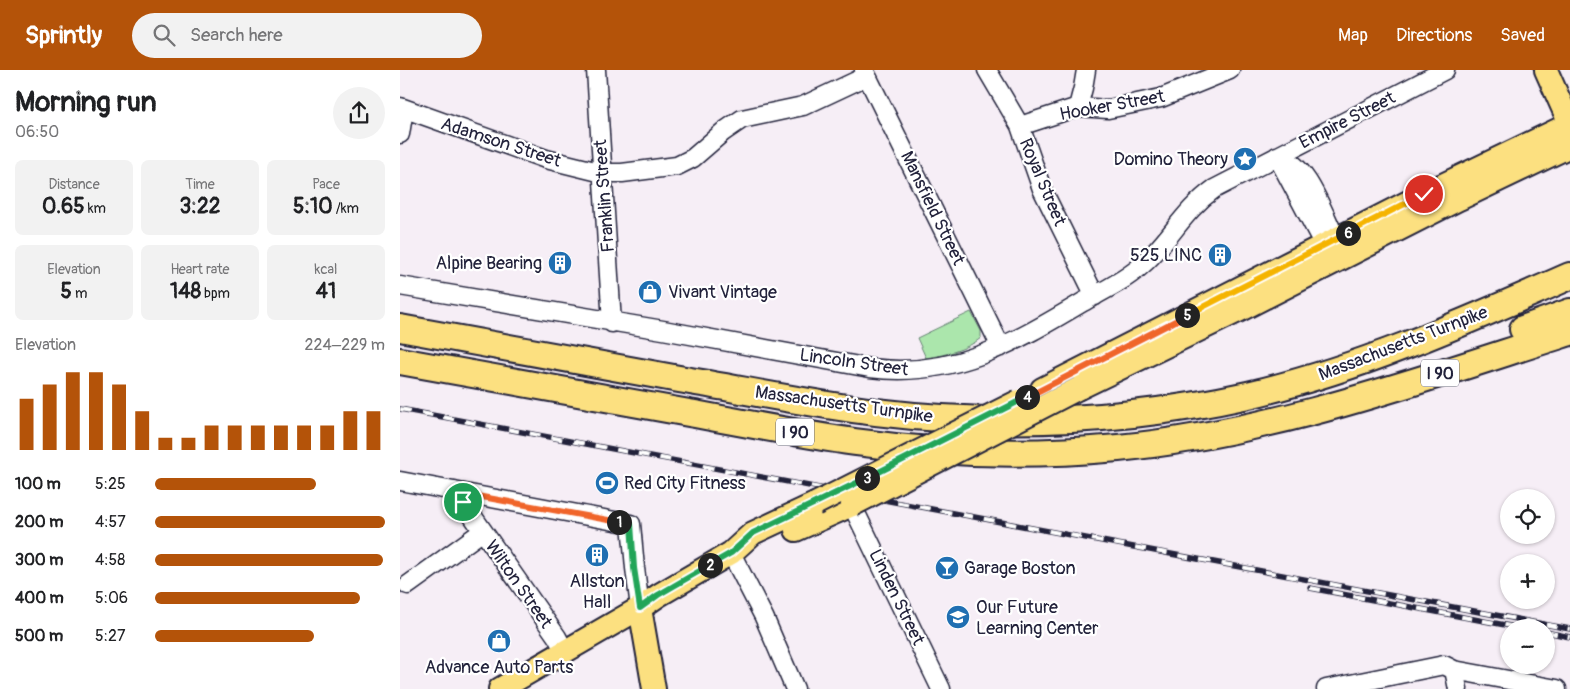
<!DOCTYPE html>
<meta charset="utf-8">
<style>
:root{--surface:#fff;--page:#f2f2f2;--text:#202124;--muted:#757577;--accent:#b45309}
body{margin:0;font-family:Pangolin,sans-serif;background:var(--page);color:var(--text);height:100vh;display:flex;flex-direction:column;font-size:19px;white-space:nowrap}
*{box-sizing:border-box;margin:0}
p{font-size:16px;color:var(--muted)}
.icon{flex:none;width:28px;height:28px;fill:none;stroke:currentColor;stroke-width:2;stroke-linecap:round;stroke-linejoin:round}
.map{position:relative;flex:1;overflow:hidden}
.sheet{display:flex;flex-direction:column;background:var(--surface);width:400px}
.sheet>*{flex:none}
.controls{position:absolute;left:1100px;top:419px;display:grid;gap:10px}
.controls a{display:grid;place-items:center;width:55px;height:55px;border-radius:50%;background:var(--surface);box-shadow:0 1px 4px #0004;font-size:25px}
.pin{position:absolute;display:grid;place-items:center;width:42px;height:42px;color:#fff;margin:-21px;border:2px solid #fff;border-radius:50%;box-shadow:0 1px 5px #0007}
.km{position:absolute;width:25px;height:25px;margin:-12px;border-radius:50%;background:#222;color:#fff;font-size:14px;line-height:25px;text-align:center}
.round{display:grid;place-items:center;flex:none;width:52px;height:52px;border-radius:26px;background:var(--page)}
.overview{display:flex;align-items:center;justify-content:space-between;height:85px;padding:0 15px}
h1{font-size:28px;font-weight:800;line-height:38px}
.metrics{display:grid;grid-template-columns:repeat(3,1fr);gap:8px;height:85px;padding:5px 15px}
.metrics div{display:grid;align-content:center;border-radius:8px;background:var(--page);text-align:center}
.metrics b{font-size:21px;font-weight:800}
.metrics small{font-size:14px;font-weight:400}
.metrics p{font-size:14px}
.chart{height:140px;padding:10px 15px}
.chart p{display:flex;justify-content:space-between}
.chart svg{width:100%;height:90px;margin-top:5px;stroke:var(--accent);stroke-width:6}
ul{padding:0 15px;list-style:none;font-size:16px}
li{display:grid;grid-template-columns:80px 60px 1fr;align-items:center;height:38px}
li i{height:12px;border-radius:6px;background:var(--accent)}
header{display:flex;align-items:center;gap:30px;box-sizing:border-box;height:70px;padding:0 25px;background:var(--accent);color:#fff}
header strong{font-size:24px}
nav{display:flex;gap:28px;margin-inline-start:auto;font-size:18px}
.search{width:350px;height:45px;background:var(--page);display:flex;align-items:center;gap:12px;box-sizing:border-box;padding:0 18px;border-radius:28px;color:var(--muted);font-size:19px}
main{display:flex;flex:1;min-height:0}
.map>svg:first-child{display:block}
.green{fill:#abe6ac;stroke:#668474}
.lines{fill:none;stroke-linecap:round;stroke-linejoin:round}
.minor-casing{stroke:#22223b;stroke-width:21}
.major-casing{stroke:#22223b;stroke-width:26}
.highway-casing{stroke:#22223b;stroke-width:30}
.minor{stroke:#fff;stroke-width:18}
.major{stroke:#fce080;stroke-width:22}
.highway{stroke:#fce080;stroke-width:26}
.rail-casing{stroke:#22223b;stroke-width:5.5}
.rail{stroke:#fff;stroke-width:4;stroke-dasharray:11;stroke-linecap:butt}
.major-bridge-casing{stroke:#22223b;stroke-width:26;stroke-linecap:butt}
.major-bridge{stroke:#fce080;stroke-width:22}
.split-1-casing{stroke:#fff;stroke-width:10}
.split-2-casing{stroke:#fff;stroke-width:10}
.split-3-casing{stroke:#fff;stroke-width:10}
.split-4-casing{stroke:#fff;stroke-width:10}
.split-5-casing{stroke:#fff;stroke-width:10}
.split-6-casing{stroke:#fff;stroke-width:10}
.split-7-casing{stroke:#fff;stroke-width:10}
.split-1{stroke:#f0652b;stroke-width:6}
.split-2{stroke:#22a559;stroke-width:6}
.split-3{stroke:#22a559;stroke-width:6}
.split-4{stroke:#22a559;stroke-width:6}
.split-5{stroke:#f0652b;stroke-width:6}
.split-6{stroke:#f5b400;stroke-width:6}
.split-7{stroke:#f5b400;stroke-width:6}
.labels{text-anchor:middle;stroke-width:4.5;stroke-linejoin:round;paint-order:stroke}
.shield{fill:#fff;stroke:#646476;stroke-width:1}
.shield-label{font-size:16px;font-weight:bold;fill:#22223b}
.street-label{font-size:18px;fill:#22223b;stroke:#fff}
.poi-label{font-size:18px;fill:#22223b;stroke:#fff;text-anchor:start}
</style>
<header>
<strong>Sprintly</strong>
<div class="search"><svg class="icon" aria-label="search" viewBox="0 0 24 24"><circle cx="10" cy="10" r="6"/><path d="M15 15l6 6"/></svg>Search here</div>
<nav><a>Map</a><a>Directions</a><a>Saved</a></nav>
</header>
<main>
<section class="sheet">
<div class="overview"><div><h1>Morning run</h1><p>06:50</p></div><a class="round"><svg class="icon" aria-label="share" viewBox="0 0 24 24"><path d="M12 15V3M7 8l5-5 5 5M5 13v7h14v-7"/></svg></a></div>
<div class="metrics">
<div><p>Distance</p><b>0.65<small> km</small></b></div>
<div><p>Time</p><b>3:22</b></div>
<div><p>Pace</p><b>5:10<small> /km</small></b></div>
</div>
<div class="metrics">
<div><p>Elevation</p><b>5<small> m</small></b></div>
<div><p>Heart rate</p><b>148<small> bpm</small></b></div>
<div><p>kcal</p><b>41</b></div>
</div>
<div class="chart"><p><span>Elevation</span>224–229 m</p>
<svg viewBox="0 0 160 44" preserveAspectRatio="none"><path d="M5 44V19M15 44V12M25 44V6M35 44V6M45 44V12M55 44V25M65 44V38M75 44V38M85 44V32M95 44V32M105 44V32M115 44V32M125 44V32M135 44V32M145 44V25M155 44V25"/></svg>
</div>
<ul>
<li><b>100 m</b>5:25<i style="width:70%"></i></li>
<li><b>200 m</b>4:57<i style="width:100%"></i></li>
<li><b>300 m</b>4:58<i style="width:99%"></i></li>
<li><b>400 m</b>5:06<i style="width:89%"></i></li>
<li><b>500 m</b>5:27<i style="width:69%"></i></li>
</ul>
</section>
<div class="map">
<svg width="1170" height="619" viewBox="0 0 1170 619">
<rect width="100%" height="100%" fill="#f6eef6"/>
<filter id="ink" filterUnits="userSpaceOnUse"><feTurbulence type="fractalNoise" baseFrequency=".02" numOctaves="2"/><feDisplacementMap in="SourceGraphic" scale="10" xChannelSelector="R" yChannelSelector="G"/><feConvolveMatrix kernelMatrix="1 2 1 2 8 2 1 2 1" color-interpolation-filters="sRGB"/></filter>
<g filter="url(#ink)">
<path class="green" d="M571 242 581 261V268C566 280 545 285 526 288L517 268Z"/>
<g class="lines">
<g class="minor-casing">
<path id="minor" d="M196 0 212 253
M464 0 601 277
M587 0 620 56 642 119 695 226
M0 37 146 89 203 103H222L277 96 293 88 323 62 342 49 403 36 467 6
M678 37 683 18 686 0
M620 56 678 37 708 39 761 28 830 0
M0 64 4 39
M877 86C907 92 923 143 936 169L938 180
M877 86 924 175 932 182
M0 216 263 260 470 298C553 309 614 273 683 232 703 221 724 211 741 196 769 172 783 141 814 119L1045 0
M0 411 231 454 235 498 240 538
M55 421 157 567 165 582
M452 435 541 619
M331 483 364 547 395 619
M8 515 83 461
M1054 600 1157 619
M926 619 1044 595 1054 600 1058 619"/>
</g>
<g class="major-casing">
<path id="major" d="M1146 0 1170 54
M679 318 840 240 1059 129 1170 76
M642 319 1024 124 1170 54
M396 460 452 435
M240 538 254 619
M100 619 240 538 259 525 331 483 353 463 415 434"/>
</g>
<g class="highway-casing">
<path id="highway" d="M0 258C93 275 186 292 279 309 345 320 410 334 476 342 600 357 726 352 848 325 960 299 1065 252 1170 206
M1123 259 1170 242
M0 291C96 308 193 326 289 343 344 353 399 364 455 372 542 384 630 386 718 378 874 363 1022 309 1170 262"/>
</g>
<use href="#minor" class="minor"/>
<use href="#major" class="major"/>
<use href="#highway" class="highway"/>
<g class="rail-casing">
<path id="rail" d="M0 339 1170 559
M910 518 1121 558
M1146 562 1170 567"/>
</g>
<use href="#rail" class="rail"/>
<g class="major-bridge-casing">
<path id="major-bridge" d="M415 434 619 331
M452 435 679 318"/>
</g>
<use href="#major-bridge" class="major-bridge"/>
</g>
</g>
<g class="lines" filter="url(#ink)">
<g class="split-1-casing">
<path id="split-1" d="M63 432 55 422 219 452"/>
</g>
<g class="split-2-casing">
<path id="split-2" d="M219 452 231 454 234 498 240 538 258 525 310 495"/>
</g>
<g class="split-3-casing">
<path id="split-3" d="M310 495 331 483 353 463 467 408"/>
</g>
<g class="split-4-casing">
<path id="split-4" d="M467 408 627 327"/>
</g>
<g class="split-5-casing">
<path id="split-5" d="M627 327 787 245"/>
</g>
<g class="split-6-casing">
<path id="split-6" d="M787 245 948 163"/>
</g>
<g class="split-7-casing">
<path id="split-7" d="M948 163 1024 124"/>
</g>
<use href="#split-1" class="split-1"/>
<use href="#split-2" class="split-2"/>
<use href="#split-3" class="split-3"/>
<use href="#split-4" class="split-4"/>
<use href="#split-5" class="split-5"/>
<use href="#split-6" class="split-6"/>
<use href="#split-7" class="split-7"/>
</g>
<defs>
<g id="sight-disc" transform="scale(1.25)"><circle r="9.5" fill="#1f6fb2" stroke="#fff"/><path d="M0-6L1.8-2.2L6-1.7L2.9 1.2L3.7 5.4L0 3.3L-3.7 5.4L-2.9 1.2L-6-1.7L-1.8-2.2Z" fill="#fff"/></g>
<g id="building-disc" transform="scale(1.25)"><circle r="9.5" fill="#1f6fb2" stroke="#fff"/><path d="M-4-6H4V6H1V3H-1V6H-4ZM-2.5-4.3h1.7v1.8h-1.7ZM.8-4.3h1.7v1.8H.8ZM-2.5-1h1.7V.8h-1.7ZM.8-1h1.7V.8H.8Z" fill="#fff"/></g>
<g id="shop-disc" transform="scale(1.25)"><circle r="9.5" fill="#1f6fb2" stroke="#fff"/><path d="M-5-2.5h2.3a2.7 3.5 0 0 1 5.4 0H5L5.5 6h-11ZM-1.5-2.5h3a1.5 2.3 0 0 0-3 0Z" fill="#fff"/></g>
<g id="stadium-disc" transform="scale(1.25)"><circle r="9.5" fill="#1f6fb2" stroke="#fff"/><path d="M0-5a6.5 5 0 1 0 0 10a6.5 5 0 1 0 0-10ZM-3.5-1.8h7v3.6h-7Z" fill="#fff"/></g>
<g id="bar-disc" transform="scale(1.25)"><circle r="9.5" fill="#1f6fb2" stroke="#fff"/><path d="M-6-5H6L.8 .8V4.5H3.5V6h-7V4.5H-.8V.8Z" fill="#fff"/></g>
<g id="school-disc" transform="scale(1.25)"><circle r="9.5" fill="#1f6fb2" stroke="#fff"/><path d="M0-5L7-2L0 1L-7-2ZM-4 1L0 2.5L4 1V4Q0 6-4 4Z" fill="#fff"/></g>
</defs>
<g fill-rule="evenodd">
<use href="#sight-disc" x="845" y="89"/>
<use href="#building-disc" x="820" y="185"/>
<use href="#building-disc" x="160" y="193"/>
<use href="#shop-disc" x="250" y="222"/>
<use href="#stadium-disc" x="207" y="413"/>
<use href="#building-disc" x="197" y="485"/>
<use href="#bar-disc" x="547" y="498"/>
<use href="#school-disc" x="558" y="547"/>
<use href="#shop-disc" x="99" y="571"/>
</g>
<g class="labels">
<g class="shield">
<rect x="1021" y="289.5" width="38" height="27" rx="4"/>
<rect x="376" y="348.5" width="38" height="27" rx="4"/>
</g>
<g class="shield-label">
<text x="1040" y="309">I 90</text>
<text x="395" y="368">I 90</text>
</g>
<g class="street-label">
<text transform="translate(712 35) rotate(-10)" y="6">Hooker Street</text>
<text transform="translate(947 50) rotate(-27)" y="6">Empire Street</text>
<text transform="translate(101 72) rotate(18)" y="6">Adamson Street</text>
<text transform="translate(643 112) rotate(67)" y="6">Royal Street</text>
<text transform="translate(204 126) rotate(-94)" y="6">Franklin Street</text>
<text transform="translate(533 138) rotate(64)" y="6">Mansfield Street</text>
<text transform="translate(1003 273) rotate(-21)" y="6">Massachusetts Turnpike</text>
<text transform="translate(454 292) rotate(8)" y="6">Lincoln Street</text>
<text transform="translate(444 334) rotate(8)" y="6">Massachusetts Turnpike</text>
<text transform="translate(119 514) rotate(55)" y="6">Wilton Street</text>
<text transform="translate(497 527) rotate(64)" y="6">Linden Street</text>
</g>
<g class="poi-label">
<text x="828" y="95" text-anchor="end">Domino Theory</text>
<text x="802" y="191" text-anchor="end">525 LINC</text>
<text x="142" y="199" text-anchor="end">Alpine Bearing</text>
<text x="268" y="228">Vivant Vintage</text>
<text x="224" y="419">Red City Fitness</text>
<text x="564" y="504">Garage Boston</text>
<text x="197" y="517" text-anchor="middle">Allston<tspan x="197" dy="21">Hall</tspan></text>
<text x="576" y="543">Our Future<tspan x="576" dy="21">Learning Center</tspan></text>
<text x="99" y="603" text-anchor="middle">Advance Auto Parts</text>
</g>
</g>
</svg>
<div class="controls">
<a><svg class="icon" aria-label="locate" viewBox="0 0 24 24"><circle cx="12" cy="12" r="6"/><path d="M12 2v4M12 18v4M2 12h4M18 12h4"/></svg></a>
<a>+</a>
<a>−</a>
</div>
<div class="pin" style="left:63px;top:432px;background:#1e9e55"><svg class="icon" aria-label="arrive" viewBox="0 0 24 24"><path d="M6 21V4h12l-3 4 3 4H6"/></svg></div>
<div class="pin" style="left:1024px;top:124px;background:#d93025"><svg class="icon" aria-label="check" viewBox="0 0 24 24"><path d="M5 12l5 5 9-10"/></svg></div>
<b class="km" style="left:219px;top:452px">1</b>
<b class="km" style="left:310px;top:495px">2</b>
<b class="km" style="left:467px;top:408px">3</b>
<b class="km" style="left:627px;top:327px">4</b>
<b class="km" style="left:787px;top:245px">5</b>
<b class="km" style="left:948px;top:163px">6</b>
</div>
</main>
